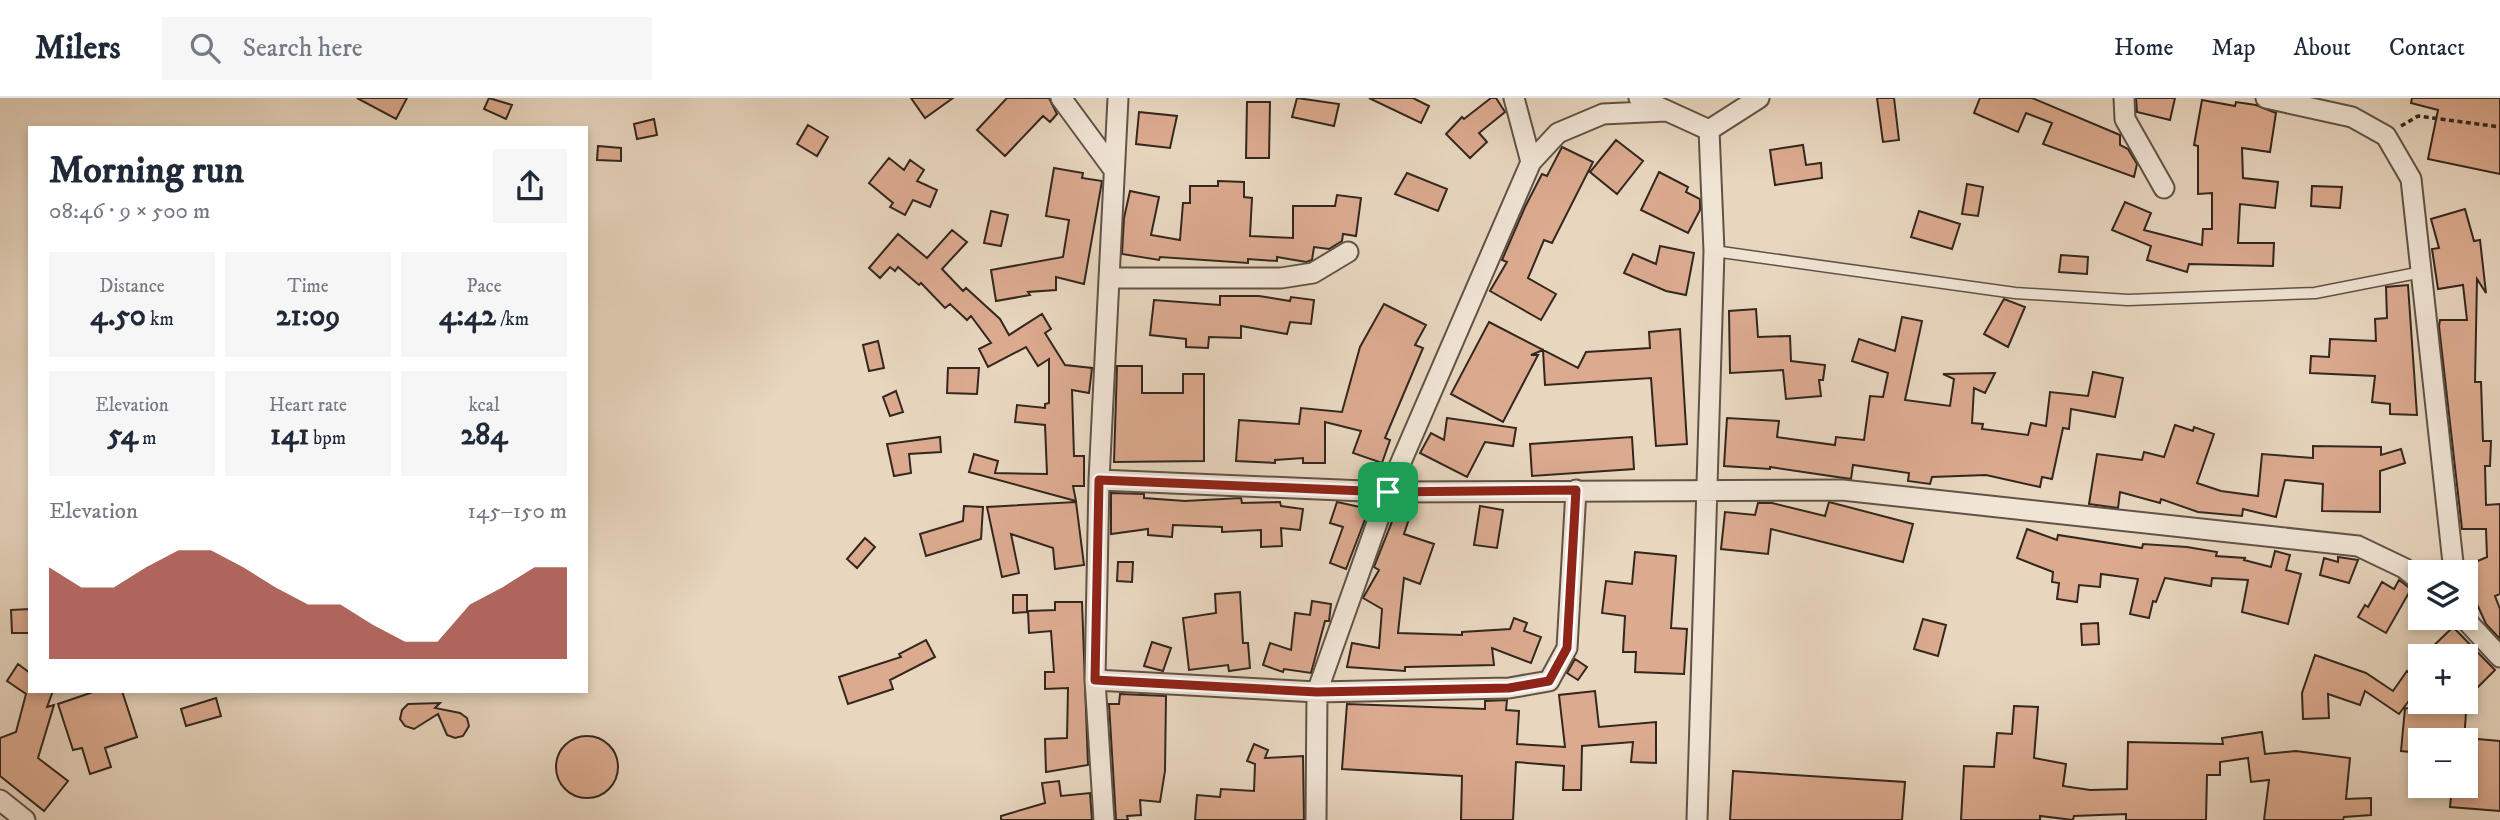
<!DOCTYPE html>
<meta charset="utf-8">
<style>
:root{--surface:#fff;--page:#f6f6f7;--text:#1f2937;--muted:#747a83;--line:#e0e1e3;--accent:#8f2418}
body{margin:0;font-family:"IM FELL DW Pica",serif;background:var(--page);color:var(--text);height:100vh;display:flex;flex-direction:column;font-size:26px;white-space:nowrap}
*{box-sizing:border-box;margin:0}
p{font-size:23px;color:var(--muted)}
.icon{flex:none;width:38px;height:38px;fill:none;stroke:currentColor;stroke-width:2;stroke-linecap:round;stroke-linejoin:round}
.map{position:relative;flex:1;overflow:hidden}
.side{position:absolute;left:28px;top:28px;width:560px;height:567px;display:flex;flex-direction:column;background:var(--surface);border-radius:0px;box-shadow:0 4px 10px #0003}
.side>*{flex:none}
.buttons{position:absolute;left:2408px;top:462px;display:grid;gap:14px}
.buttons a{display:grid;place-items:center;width:70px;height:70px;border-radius:0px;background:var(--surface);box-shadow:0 4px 10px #0003;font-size:35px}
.pin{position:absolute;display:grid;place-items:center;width:60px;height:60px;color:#fff;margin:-30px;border-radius:14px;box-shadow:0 4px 10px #0006}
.round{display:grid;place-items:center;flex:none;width:74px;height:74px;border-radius:0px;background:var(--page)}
.head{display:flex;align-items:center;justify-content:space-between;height:119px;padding:0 21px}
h1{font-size:38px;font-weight:700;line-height:52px}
.figures{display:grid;grid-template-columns:repeat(3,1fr);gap:10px;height:119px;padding:7px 21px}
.figures div{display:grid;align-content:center;border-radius:0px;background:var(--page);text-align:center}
.figures b{font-size:30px;font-weight:700}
.figures small{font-size:19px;font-weight:400}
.figures p{font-size:19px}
.chart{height:196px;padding:14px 21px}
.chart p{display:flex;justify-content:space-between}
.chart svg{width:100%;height:126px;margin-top:7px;fill:var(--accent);opacity:.7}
header{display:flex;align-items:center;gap:42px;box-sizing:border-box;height:98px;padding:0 35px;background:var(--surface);border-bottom:2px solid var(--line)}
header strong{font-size:33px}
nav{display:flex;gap:38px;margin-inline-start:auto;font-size:24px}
.search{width:490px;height:63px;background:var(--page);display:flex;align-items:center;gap:18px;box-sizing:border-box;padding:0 24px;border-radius:0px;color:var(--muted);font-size:26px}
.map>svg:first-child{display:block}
.building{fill:#dcaa8f;stroke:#33271e;stroke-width:2}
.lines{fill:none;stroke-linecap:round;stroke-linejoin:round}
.lane-casing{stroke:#605346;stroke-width:13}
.street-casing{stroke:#605346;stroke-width:23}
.path{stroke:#33271e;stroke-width:3.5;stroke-dasharray:5 3.5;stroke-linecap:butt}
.lane{stroke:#f0e4d5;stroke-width:10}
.street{stroke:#f0e4d5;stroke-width:19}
.route-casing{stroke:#fff;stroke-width:14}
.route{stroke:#8f2418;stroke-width:9}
</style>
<header>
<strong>Milers</strong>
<div class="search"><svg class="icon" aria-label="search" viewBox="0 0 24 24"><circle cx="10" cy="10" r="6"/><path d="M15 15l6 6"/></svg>Search here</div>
<nav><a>Home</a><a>Map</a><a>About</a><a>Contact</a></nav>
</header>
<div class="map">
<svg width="2500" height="722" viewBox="0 0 2500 722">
<rect width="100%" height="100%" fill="#e8d6bf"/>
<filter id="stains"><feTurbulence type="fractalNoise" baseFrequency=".00286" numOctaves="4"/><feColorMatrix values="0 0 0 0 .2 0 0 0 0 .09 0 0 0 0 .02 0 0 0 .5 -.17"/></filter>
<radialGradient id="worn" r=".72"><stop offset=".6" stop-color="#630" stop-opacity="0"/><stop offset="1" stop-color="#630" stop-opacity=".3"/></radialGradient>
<path class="building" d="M357 0H407L396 21Z
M489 0 512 7 506 21 484 11Z
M911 0H953L925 20Z
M1007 0H1049L1057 16 1050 24 1043 18 1005 58 977 32Z
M1297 0 1339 6 1334 28 1292 19Z
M1369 0H1413L1429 8 1421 25Z
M1491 0H1496L1505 14 1479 35 1487 44 1470 60 1446 36 1462 19 1464 21Z
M1877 0H1894L1899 42 1883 44Z
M1980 0H2032L2120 37V47L2128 51 2137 66 2134 79 2043 46 2052 25 2026 15 2018 34 1974 15Z
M2136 0H2175L2170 22 2137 14Z
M2412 0H2500V76L2428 61 2438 12 2411 5Z
M2202 2 2235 8 2236 4 2256 7 2276 15 2270 54 2242 50 2243 80 2278 84 2275 110 2240 106 2238 145H2274L2273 168 2189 166 2187 174 2147 162 2151 148 2112 132 2125 104 2151 115 2144 132 2202 147 2203 131H2212V95L2198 96V48L2194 47Z
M1247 4H1270L1269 60H1246Z
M1139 14 1177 18 1170 50 1136 46Z
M654 21 657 37 637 41 634 26Z
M808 27 828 39 817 58 797 46Z
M1616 42 1643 63 1617 96 1590 74Z
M1803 47 1806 67 1821 65 1822 80 1775 87 1770 52Z
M598 48 621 50V63L597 62Z
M1562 49 1593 64 1552 145 1544 142 1528 180 1556 196 1541 222 1490 193 1507 164 1502 162 1525 109 1542 76 1547 78Z
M889 60 904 72 910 62 924 72 917 83 937 92 930 109 913 102 905 117 890 109 893 105 869 85Z
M1054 70 1083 75 1082 80 1102 83 1084 186 1056 179V192L1028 194 1030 197 996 203 991 172 1063 159 1069 122 1046 118Z
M1659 74 1688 89 1686 94 1700 101V112L1688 135 1641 112Z
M1407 75 1447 91 1438 113 1395 96Z
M1218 83 1244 84V99L1252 100 1250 138 1293 140V108H1335L1337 97 1361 100 1356 138 1343 136 1342 143 1329 151 1314 149 1312 162 1306 164 1277 159V163L1248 161V165L1160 159 1159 162 1122 156 1124 120 1130 93 1159 99 1151 137 1180 142 1183 105H1190V88H1218Z
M1967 86 1983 89 1978 118 1962 116Z
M2312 88 2342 89 2340 110 2311 108Z
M2465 111 2474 143 2480 142 2486 195 2477 181 2475 284H2481L2483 343H2491L2490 368H2485L2486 407 2500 406V496L2495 498 2500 511V541L2486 526 2466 482V468L2487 459 2486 431H2462L2439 228 2440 222H2467L2463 187 2438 191 2432 151 2439 150 2431 121Z
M991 113 1008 117 1001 148 984 145Z
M1919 113 1960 126 1952 151 1911 139Z
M952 132 967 144 942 171 963 193 966 190 1000 221 1009 237 1042 216 1051 231 1045 235 1065 267 1092 270 1089 295 1072 292 1074 358H1084V388H1073L1076 403 969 374 974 356 998 363 995 375 1047 376 1045 327 1015 324 1017 307 1045 310V306L1049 305V261L1038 268 1026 249 988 269 979 251 991 245 971 218 967 222 950 206 945 210 921 185 919 187 898 169 895 173 890 169 880 180 869 170 898 136 927 160Z
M1660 148 1694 155 1686 197 1666 193 1624 175 1633 156 1656 166Z
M2061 157 2088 159 2087 176 2059 174Z
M2408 187 2417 317 2390 316V306L2372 304 2375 278 2310 275 2311 258 2329 259 2330 241 2376 243 2375 221 2387 220 2386 189Z
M1220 198H1259L1290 203 1291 199 1314 202 1311 226 1290 224 1287 236 1241 228V240L1209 239 1208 250 1186 249V241L1150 237 1154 202 1220 207Z
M2004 201 2025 209 2008 249 1984 236Z
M1384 206 1426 227 1415 247 1423 250 1385 340 1390 342 1382 365 1353 355 1361 333 1325 324V365H1303V360L1275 362V365L1236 363 1239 322 1299 326 1301 310 1342 314 1360 249Z
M1756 211 1758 239 1790 238 1791 263 1825 267 1823 282H1819L1821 298 1786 301 1783 272 1730 275 1729 213Z
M1902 219 1922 223 1905 302 1950 308 1954 281 1943 276 1995 275 1985 295 1974 290 1972 325 1983 326 1982 331 2028 337 2031 325 2046 328 2050 294 2088 298 2093 274 2123 280 2115 319 2071 311 2069 331 2063 330 2052 381 2042 379 2040 389 1986 377 1932 379 1930 386 1908 383 1909 375 1853 367 1851 381 1770 369V371L1724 368 1727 320 1779 323 1777 339 1835 347 1836 339 1864 342 1870 298 1883 299 1888 275 1852 263 1859 241 1895 253Z
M1489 224 1578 270 1586 254 1650 250 1649 234 1680 231 1687 346 1656 348 1651 280 1545 287 1543 252 1531 257H1538L1503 324 1451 296Z
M878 243 884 270 869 273 863 247Z
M1117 268H1142V295H1183V276H1204V363L1114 364Z
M948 270H979L977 296 947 295Z
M896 293 903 314 890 318 883 299Z
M1447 320 1516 330 1513 348 1485 344 1467 379 1420 355 1431 335 1444 342Z
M2175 327 2193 333 2194 329 2214 336 2197 385 2221 393 2258 398 2262 356 2313 360V348L2381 349V357L2401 351 2405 365 2380 373V414L2322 413 2323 386 2285 382 2276 419 2243 411 2242 418 2198 414 2161 401 2160 405 2120 394 2118 410 2089 406 2097 356 2142 362 2144 354 2164 359Z
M940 339 941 354 909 356 911 375 894 378 887 346Z
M1632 339 1634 371 1532 378 1530 346Z
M1111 395 1144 396V400L1185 403 1241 400 1242 405 1280 404 1281 408 1303 411 1300 432 1281 430 1282 448 1261 449V432L1222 434V429L1173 427 1172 439 1148 437V431L1111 436Z
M1076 404 1084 467 1055 471 1053 450 1011 436 1019 475 1002 479 987 409Z
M1337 404 1369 411 1346 471 1330 465 1343 429 1330 425Z
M1829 404 1913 426 1903 464 1771 431 1768 456 1721 451 1725 414 1755 417 1758 405H1772L1825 418Z
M1399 406H1414L1404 436 1434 446 1420 486 1404 480 1398 535 1462 537V534L1510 531 1514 520 1527 525 1524 533 1541 539 1531 565 1492 550 1494 567 1405 569V573L1347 569 1352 545 1379 550 1382 511 1363 500 1379 472 1374 469Z
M964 408 983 409 981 441 926 458 920 436 963 423Z
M1480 408 1503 412 1497 450 1474 447Z
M2027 431 2057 442 2058 437 2142 450 2143 446 2187 449 2217 454 2216 458 2245 460 2244 462 2271 469 2275 453 2290 457 2286 472 2301 476 2288 526 2242 514 2248 482 2212 480 2211 488 2165 480 2156 504 2153 503 2149 520 2130 516 2138 481 2101 476 2100 489 2079 487 2077 504 2057 501 2059 485 2052 484 2053 474 2017 460Z
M865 440 875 449 857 470 847 461Z
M1635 454 1676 458 1671 530 1687 531 1684 576 1635 574 1636 554H1623L1625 518 1602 515 1606 483 1632 486Z
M2338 459 2358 462 2349 485 2320 477 2324 460 2338 464Z
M1118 464H1133L1132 484 1117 483Z
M2399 482 2411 491 2386 535 2358 519 2365 507 2368 509 2382 484 2394 491Z
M1240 494 1243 545H1248L1250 570 1229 573 1228 567 1189 572 1183 520 1216 515 1215 496Z
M1013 497H1027V514L1013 515Z
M1312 503 1331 506 1329 523H1325L1311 575 1284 571 1283 574 1263 567 1270 545 1291 552 1295 515 1310 517Z
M1055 504H1082L1088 667 1046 674 1045 641 1067 640 1068 590 1045 591V574H1054L1051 533 1029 535 1028 513 1055 512Z
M30 511V535H12L11 512Z
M1923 521 1946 527 1938 558 1914 551Z
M2098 525 2099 546 2082 547 2081 526Z
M2453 529 2495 572 2473 594 2466 586V558H2423Z
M926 542 935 559 890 582 893 591 848 606 839 579 901 559 899 556Z
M1152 544 1171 550 1163 573 1144 568Z
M2315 557 2366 575 2393 593 2407 573 2420 583V588L2399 616 2365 593 2360 607 2328 596 2329 620 2303 621 2302 595Z
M1575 561 1587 569 1578 582 1567 575Z
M18 566 30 575V593H53L47 609 54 607 38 660 68 683 44 713 0 678V640L16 634 26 596 7 583Z
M96 593H122L137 639 105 650 111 669 90 676 82 650 73 652 58 606Z
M1595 593 1599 629 1656 624V665L1631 664 1633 644 1582 648 1581 692H1563L1564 668 1516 664 1513 722H1461L1462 678 1342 671 1347 606 1485 611V603L1507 602 1506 612 1519 613 1517 646 1565 649 1559 597Z
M1120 596 1166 598 1165 673 1160 704 1140 702 1141 717 1127 718 1128 722H1116L1109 606H1119Z
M216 600 221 618 186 628 181 611Z
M440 605 435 610 460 615 467 620 469 628 463 638 455 640 447 637 438 616 414 631 405 628 400 621 402 612 408 606Z
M2014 608 2038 609 2034 660 2066 666 2063 688 2090 692 2127 691 2128 644 2223 646 2222 640 2262 634 2265 656 2296 653 2350 660 2346 701 2371 700V717L2344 719 2343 722H2264L2269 682 2251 684 2248 660 2220 664V677H2207L2206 722H2126V716L2074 718 2073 722 2040 718V722H1961L1964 668 1994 669 1997 635 2012 636Z
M2405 610 2466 615 2464 642H2420V655L2401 653Z
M556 669a31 31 0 1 1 62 0a31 31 0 1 1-62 0Z
M2466 640 2500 643V713L2450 709 2452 688H2466Z
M1254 646 1268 652 1265 660 1303 658 1304 722H1195L1197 697 1220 699 1221 691 1254 693 1255 666 1247 663Z
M1733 673 1905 684 1902 722H1730Z
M1059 683 1061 698 1090 695 1092 722H1001V718L1045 705 1042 685Z"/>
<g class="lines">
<g class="lane-casing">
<path id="lane" d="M1714 153 2015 195 2128 202 2315 195 2422 174"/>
</g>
<g class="street-casing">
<path id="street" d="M1061 0 1114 72
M1514 0 1531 64
M1639 0 1709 32 1759 0
M2124 0 2125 21 2164 90
M2266 0 2352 19 2386 38 2411 81 2454 474
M1110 180H1281L1313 175 1348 154
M1099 382 1388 394 1842 392 2358 448 2404 470 2420 483
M2464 520 2500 559
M1095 582 1317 594 1509 590 1549 583 1567 550 1576 392
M0 702 25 722
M1104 722 1095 582 1099 382 1118 0
M1316 722 1317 594 1388 394 1531 64 1558 35 1603 16 1666 13
M1697 722 1714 153 1709 32"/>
</g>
<path class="path" d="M2401 28 2418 18 2500 29"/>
<use href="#lane" class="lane"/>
<use href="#street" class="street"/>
</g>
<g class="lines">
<g class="route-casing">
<path id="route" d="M1099 382 1388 394 1576 392 1567 550 1549 583 1509 590 1317 594 1095 582Z"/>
</g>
<use href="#route" class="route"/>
</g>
<rect width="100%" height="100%" filter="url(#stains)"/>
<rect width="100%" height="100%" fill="url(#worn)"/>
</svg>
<div class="buttons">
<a><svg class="icon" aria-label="layers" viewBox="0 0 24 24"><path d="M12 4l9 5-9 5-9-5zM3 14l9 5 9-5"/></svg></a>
<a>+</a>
<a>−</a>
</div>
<div class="pin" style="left:1388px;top:394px;background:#1e9e55"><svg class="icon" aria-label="arrive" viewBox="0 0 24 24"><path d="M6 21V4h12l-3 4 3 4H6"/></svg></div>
<section class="side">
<div class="head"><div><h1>Morning run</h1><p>08:46 · 9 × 500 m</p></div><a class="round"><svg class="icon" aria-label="share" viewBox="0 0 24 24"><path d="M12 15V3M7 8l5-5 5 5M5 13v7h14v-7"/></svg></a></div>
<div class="figures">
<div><p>Distance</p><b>4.50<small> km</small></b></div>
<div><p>Time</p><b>21:09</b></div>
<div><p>Pace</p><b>4:42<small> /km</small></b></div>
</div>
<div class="figures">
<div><p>Elevation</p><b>54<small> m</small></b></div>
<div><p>Heart rate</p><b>141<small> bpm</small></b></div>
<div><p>kcal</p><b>284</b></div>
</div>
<div class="chart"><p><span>Elevation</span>145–150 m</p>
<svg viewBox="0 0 160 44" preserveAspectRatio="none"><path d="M0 44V12L10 19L20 19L30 12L40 6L50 6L60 12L70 19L80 25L90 25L100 32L110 38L120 38L130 25L140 19L150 12L160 12V44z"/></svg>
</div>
</section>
</div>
